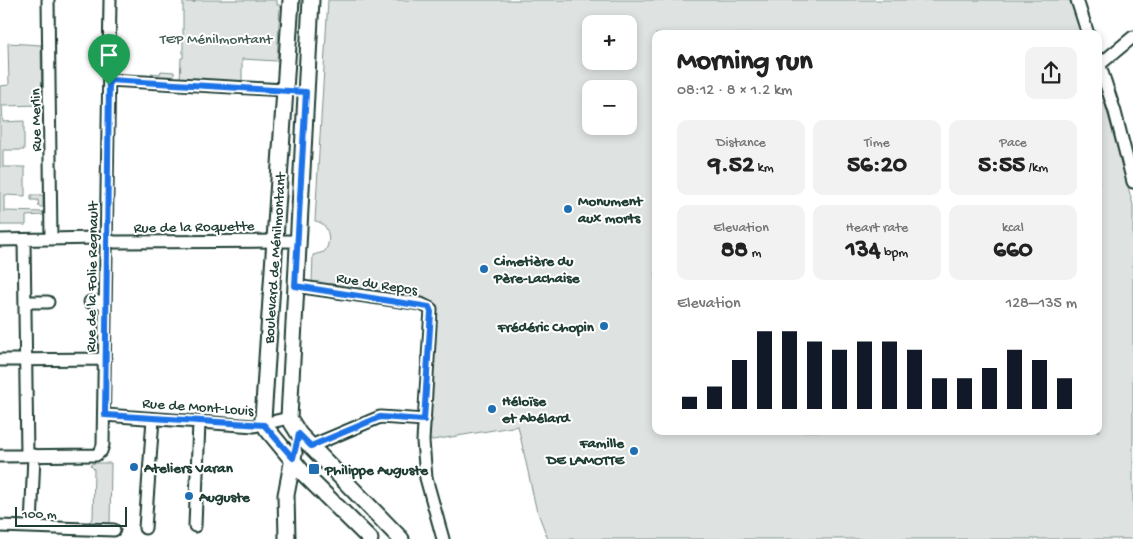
<!DOCTYPE html>
<meta charset="utf-8">
<style>
:root{--surface:#fff;--page:#f2f2f2;--text:#222;--muted:#767676;--accent:#111827}
body{margin:0;font-family:"Gochi Hand",sans-serif;background:var(--page);color:var(--text);height:100vh;display:flex;flex-direction:column;font-size:19px;white-space:nowrap}
*{box-sizing:border-box;margin:0}
p{font-size:16px;color:var(--muted)}
.icon{flex:none;width:28px;height:28px;fill:none;stroke:currentColor;stroke-width:2;stroke-linecap:round;stroke-linejoin:round}
.map{position:relative;flex:1;overflow:hidden}
.panel{position:absolute;left:652px;top:30px;width:450px;height:405px;display:flex;flex-direction:column;background:var(--surface);border-radius:10px;box-shadow:0 2px 8px #0003}
.panel>*{flex:none}
.tools{position:absolute;left:582px;top:15px;display:grid;gap:10px}
.tools a{display:grid;place-items:center;width:55px;height:55px;border-radius:10px;background:var(--surface);box-shadow:0 2px 8px #0003;font-size:25px}
.scale{position:absolute;left:15px;bottom:12px;width:112px;box-sizing:border-box;padding-left:5px;border:2px solid #1f3d34;border-top:0;font-size:14px;line-height:18px;white-space:nowrap;color:#1f3d34;-webkit-text-stroke:4px #fff;paint-order:stroke}
.pin{position:absolute;display:grid;place-items:center;width:42px;height:42px;color:#fff;margin:-51px -21px;border-radius:50% 50% 50% 0;rotate:-45deg;box-shadow:0 0 5px #0007}
.pin .icon{rotate:45deg}
.round{display:grid;place-items:center;flex:none;width:52px;height:52px;border-radius:10px;background:var(--page)}
.headline{display:flex;align-items:center;justify-content:space-between;height:85px;padding:0 25px}
h1{font-size:28px;font-weight:700;line-height:38px}
.stats{display:grid;grid-template-columns:repeat(3,1fr);gap:8px;height:85px;padding:5px 25px}
.stats div{display:grid;align-content:center;border-radius:10px;background:var(--page);text-align:center}
.stats b{font-size:25px;font-weight:700}
.stats small{font-size:14px;font-weight:400}
.stats p{font-size:14px}
.chart{height:140px;padding:10px 25px}
.chart p{display:flex;justify-content:space-between}
.chart svg{width:100%;height:90px;margin-top:5px;stroke:var(--accent);stroke-width:6}
.map>svg:first-child{display:block}
.green{fill:#dee3e2;stroke:#7e908b;fill-rule:evenodd}
.lines{fill:none;stroke-linecap:round;stroke-linejoin:round}
.minor-casing{stroke:#1f3d34;stroke-width:15}
.major-casing{stroke:#1f3d34;stroke-width:19}
.minor{stroke:#fff;stroke-width:11}
.major{stroke:#fff;stroke-width:15}
.route-casing{stroke:#fff;stroke-width:10}
.route{stroke:#1a73e8;stroke-width:6}
.poi-dot{fill:#1f6fb2;stroke:#fff;stroke-width:2}
.labels{text-anchor:middle;stroke-width:4;stroke-linejoin:round;paint-order:stroke}
.park-label{font-size:15px;fill:#455e57;stroke:#fff}
.street-label{font-size:15px;fill:#1f3d34;stroke:#fff}
.poi-label{font-size:15px;font-weight:bold;fill:#1f3d34;stroke:#fff;text-anchor:start}
</style>
<div class="map">
<svg width="1133" height="539" viewBox="0 0 1133 539">
<rect width="100%" height="100%" fill="#fff"/>
<filter id="ink" filterUnits="userSpaceOnUse"><feTurbulence type="fractalNoise" baseFrequency=".02" numOctaves="2"/><feDisplacementMap in="SourceGraphic" scale="10" xChannelSelector="R" yChannelSelector="G"/><feConvolveMatrix kernelMatrix="1 2 1 2 8 2 1 2 1" color-interpolation-filters="sRGB"/></filter>
<g filter="url(#ink)">
<path class="green" d="M187 0H277V5H280L277 61 242 59V84L180 81 181 58H183V2H196Z
M328 0H1070L1082 34H656V431H1099V83L1133 205V539H548L536 508 518 426 427 441 434 302 312 283 313 255 324 252C332 243 330 223 315 221ZM591 24H629V61H591ZM591 89H629V126H591Z
M8 43 41 45 42 105 2 106 3 122 24 121V150H3V167H25V196L4 195V211L43 212V215L26 216V225H0V86L9 85Z
M161 71 174 72V80L151 79V73L160 74Z
M31 195H43V207H39L38 200H31Z
M94 463H111L110 526H90L89 522 93 518 94 469 90 465Z"/>
<g class="lines">
<g class="minor-casing">
<path id="minor" d="M48 0 51 239
M1077 0 1088 34
M1099 63 1115 112 1133 182
M1099 65 1133 37
M109 80 285 90
M0 240 97 238 115 242 298 241
M24 240 27 455
M295 286 421 304 431 309 423 441 426 478 443 539
M25 302H48
M90 302H105
M0 360 105 359
M105 415 254 426 289 418
M311 446 380 417 425 420
M0 456 96 455 101 451 103 445 110 0
M0 526 114 530
M195 526 199 422
M31 527 34 455
M145 528 153 419"/>
</g>
<g class="major-casing">
<path id="major" d="M291 0 263 419 267 429 304 474 370 539
M311 0 289 418 299 434 401 539
M287 539 286 495 294 453"/>
</g>
<use href="#minor" class="minor"/>
<use href="#major" class="major"/>
</g>
</g>
<g class="lines" filter="url(#ink)">
<g class="route-casing">
<path id="route" d="M109 80 306 92 295 286 429 307 431 312 424 420 380 417 311 446 299 434 293 458 264 425 105 415Z"/>
</g>
<use href="#route" class="route"/>
</g>
<g class="poi-dot">
<circle cx="568" cy="209" r="5"/>
<circle cx="484" cy="269" r="5"/>
<circle cx="604" cy="326" r="5"/>
<circle cx="492" cy="409" r="5"/>
<circle cx="634" cy="451" r="5"/>
<circle cx="134" cy="467" r="5"/>
<rect x="308" y="463" width="12" height="12" rx="2.5"/>
<circle cx="189" cy="496" r="5"/>
</g>
<g class="labels">
<g class="park-label">
<text x="216" y="43">TEP Ménilmontant</text>
</g>
<g class="street-label">
<text transform="translate(35 120) rotate(-91)" y="5">Rue Merlin</text>
<text transform="translate(194 226) rotate(-1)" y="5">Rue de la Roquette</text>
<text transform="translate(274 258) rotate(-86)" y="5">Boulevard de Ménilmontant</text>
<text transform="translate(91 277) rotate(-89)" y="5">Rue de la Folie Regnault</text>
<text transform="translate(377 283) rotate(9)" y="5">Rue du Repos</text>
<text transform="translate(198 406) rotate(4)" y="5">Rue de Mont-Louis</text>
</g>
<g class="poi-label">
<text x="578" y="205">Monument<tspan x="578" dy="17">aux morts</tspan></text>
<text x="494" y="265">Cimetière du<tspan x="494" dy="17">Père-Lachaise</tspan></text>
<text x="594" y="331" text-anchor="end">Frédéric Chopin</text>
<text x="502" y="405">Héloïse<tspan x="502" dy="17">et Abélard</tspan></text>
<text x="624" y="447" text-anchor="end">Famille<tspan x="624" dy="17">DE LAMOTTE</tspan></text>
<text x="144" y="472">Ateliers Varan</text>
<text x="325" y="474">Philippe Auguste</text>
<text x="199" y="501">Auguste</text>
</g>
</g>
</svg>
<div class="tools">
<a>+</a>
<a>−</a>
</div>
<div class="scale">100 m</div>
<div class="pin" style="left:109px;top:85px;background:#1e9e55"><svg class="icon" aria-label="arrive" viewBox="0 0 24 24"><path d="M6 21V4h12l-3 4 3 4H6"/></svg></div>
<section class="panel">
<div class="headline"><div><h1>Morning run</h1><p>08:12 · 8 × 1.2 km</p></div><a class="round"><svg class="icon" aria-label="share" viewBox="0 0 24 24"><path d="M12 15V3M7 8l5-5 5 5M5 13v7h14v-7"/></svg></a></div>
<div class="stats">
<div><p>Distance</p><b>9.52<small> km</small></b></div>
<div><p>Time</p><b>56:20</b></div>
<div><p>Pace</p><b>5:55<small> /km</small></b></div>
</div>
<div class="stats">
<div><p>Elevation</p><b>88<small> m</small></b></div>
<div><p>Heart rate</p><b>134<small> bpm</small></b></div>
<div><p>kcal</p><b>660</b></div>
</div>
<div class="chart"><p><span>Elevation</span>128–135 m</p>
<svg viewBox="0 0 160 44" preserveAspectRatio="none"><path d="M5 44V38M15 44V33M25 44V20M35 44V6M45 44V6M55 44V11M65 44V15M75 44V11M85 44V11M95 44V15M105 44V29M115 44V29M125 44V24M135 44V15M145 44V20M155 44V29"/></svg>
</div>
</section>
</div>
